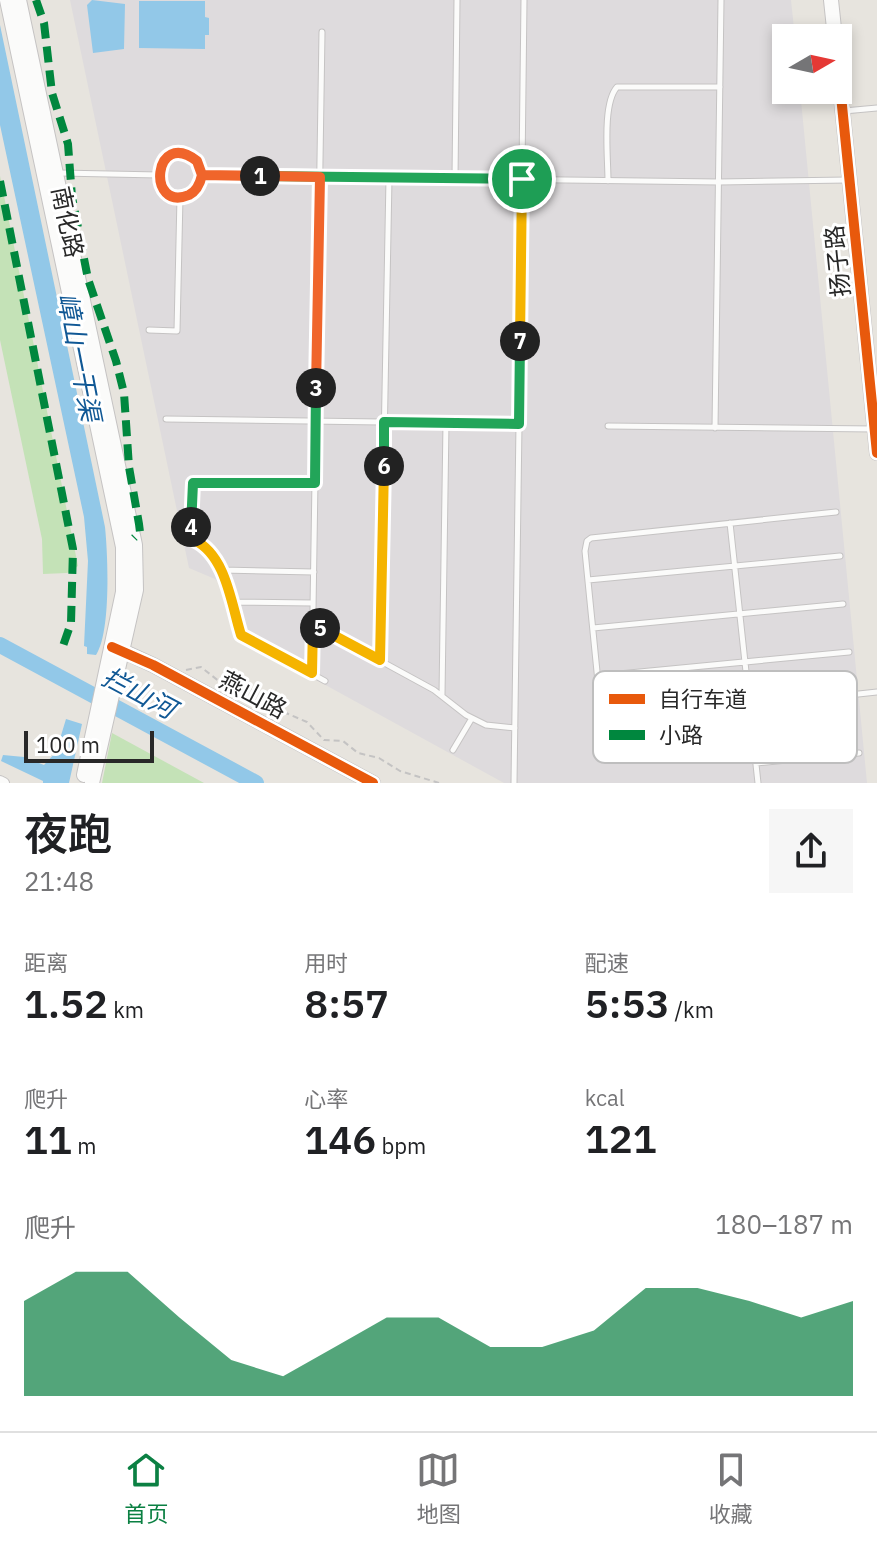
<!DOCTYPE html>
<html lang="zh">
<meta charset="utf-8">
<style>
:root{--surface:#fff;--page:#f6f6f6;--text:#202124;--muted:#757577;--line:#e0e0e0;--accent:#0b8043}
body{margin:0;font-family:"IBM Plex Sans","Noto Sans SC",sans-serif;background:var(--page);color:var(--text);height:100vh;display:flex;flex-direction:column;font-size:30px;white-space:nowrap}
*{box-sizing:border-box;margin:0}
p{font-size:26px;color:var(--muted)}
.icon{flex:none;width:44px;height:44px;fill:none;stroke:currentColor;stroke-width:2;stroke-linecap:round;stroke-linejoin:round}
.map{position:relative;height:783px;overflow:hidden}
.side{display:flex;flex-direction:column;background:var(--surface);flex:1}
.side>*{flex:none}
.needle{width:52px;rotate:81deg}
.fabs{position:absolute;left:772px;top:24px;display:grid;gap:16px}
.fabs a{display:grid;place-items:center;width:80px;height:80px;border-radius:0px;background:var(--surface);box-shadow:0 4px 12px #0003;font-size:40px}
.scale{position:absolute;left:24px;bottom:20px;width:130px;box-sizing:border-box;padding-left:8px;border:4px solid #282828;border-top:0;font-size:22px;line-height:28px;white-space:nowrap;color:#282828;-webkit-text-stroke:6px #fff;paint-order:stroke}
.pin{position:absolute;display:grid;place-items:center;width:68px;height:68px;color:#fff;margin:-34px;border:4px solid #fff;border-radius:50%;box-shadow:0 2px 8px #0007}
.km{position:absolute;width:40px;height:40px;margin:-20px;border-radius:50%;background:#222;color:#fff;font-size:22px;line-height:40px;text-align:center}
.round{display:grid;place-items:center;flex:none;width:84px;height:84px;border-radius:0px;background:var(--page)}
.summary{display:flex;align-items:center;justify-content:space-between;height:136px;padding:0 24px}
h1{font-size:44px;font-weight:600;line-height:60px}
.stats{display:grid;grid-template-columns:repeat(3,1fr);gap:12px;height:136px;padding:8px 24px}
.stats div{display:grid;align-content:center}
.stats b{font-size:40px;font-weight:600}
.stats small{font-size:22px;font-weight:400}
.stats p{font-size:22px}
.chart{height:224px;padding:16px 24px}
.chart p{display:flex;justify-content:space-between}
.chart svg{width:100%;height:144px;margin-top:8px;fill:var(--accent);opacity:.7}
.tab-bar{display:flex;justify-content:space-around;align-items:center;height:112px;border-top:2px solid var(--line);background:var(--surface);font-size:22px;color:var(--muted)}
.tab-bar a{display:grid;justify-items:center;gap:4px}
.tab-bar .on{color:var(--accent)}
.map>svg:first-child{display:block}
.industrial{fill:#dedbdd}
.green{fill:#c4e2b7}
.water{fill:#92c8e8}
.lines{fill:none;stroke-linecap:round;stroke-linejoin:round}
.river{stroke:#92c8e8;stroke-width:16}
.lane-casing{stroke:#c5c3c3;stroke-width:7}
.street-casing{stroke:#c5c3c3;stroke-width:12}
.secondary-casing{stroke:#c5c3c3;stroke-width:16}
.path{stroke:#c4c3c3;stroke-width:2;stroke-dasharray:6 4;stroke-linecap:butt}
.lane{stroke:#fbfbfa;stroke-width:5}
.street{stroke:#fbfbfa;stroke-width:10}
.secondary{stroke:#fbfbfa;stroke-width:14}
.quiet{stroke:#00873e;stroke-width:8;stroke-dasharray:16 8;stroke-linecap:butt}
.cycleway-casing{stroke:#fff;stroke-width:15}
.cycleway{stroke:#e8590c;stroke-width:10}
.split-1-casing{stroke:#fff;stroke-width:16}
.split-2-casing{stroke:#fff;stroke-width:16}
.split-3-casing{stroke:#fff;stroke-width:16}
.split-4-casing{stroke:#fff;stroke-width:16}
.split-5-casing{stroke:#fff;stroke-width:16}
.split-6-casing{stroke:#fff;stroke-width:16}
.split-7-casing{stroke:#fff;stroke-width:16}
.split-8-casing{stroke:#fff;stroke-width:16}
.split-1{stroke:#22a559;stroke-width:10}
.split-2{stroke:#f0652b;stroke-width:10}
.split-3{stroke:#f0652b;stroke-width:10}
.split-4{stroke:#22a559;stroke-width:10}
.split-5{stroke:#f5b400;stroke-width:10}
.split-6{stroke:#f5b400;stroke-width:10}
.split-7{stroke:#22a559;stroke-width:10}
.split-8{stroke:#f5b400;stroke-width:10}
.labels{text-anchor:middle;stroke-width:6;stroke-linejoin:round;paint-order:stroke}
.street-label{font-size:24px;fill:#282828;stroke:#fff}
.water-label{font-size:26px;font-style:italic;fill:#105895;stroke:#fff}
.key{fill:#fff;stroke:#bebebe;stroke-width:2}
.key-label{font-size:22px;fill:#282828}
</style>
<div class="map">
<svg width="877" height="783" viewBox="0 0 877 783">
<rect width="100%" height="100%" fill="#e7e4de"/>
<path class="industrial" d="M70 0H791L795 38H786V90H800L867 783H504L238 637 221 585 215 579 189 568Z"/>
<path class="green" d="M0 176 78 566 67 573 43 574 42 539 0 340Z
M112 733 204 783H102Z"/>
<path class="water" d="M92 0 125 4 124 49 93 53 87 5Z
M139 1H205V17L209 18V35H205V49L139 48Z
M0 25 105 527C108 556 111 632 96 655L87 654V647L84 646 88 561 84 517 0 125Z
M66 719 82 724 69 783H43V781L1 761 3 755 24 757 44 765 56 752Z"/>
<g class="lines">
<path class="river" d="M0 645 256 783"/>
<g class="lane-casing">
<path id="lane" d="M844 111 877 108
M159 175a21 21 0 1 1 42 0a21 21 0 1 1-42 0Z
M60 173 159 175
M202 175 719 182 848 180
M455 178 457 0
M608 181C608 157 602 104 617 87H720
M149 330 177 331 180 197
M166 419 519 424 514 783
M519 424 524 0
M608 426 874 429
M715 428 721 0
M315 483H193L192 536 207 547 216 560 241 635 325 681
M836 512 591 538 587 541 585 551 602 722 877 692
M730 523 758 783
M221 570 314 572
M588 580 840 556
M231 602 313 603
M313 624 434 690 466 715 486 725 515 728
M593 628 843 604
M380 660 389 178
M312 673 322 32
M598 676 849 652
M442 695 446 423
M453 750 472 718
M756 763 859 753"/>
</g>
<g class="street-casing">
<path id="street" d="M0 781 4 783"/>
</g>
<g class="secondary-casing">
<path id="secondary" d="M7 0 123 547V592L84 775
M19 0 135 545 136 590 92 783
M831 0 835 38
M838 66 877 453
M116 648 153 665 373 783"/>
</g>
<path class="path" d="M186 670 201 667 225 686
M223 688 230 684 263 693 286 713 307 722 324 740 343 741 358 753 379 758 400 771 439 783"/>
<use href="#lane" class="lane"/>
<use href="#street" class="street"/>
<use href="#secondary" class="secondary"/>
<path class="quiet" d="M36 0 44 23 52 93 68 144 72 197 88 279 116 361 124 393 129 467 139 524 140 532 134 538
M0 181 73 549 71 623 63 646"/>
<g class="cycleway-casing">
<path id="cycleway" d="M838 66 877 453
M112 647 153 665 373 783"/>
</g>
<use href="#cycleway" class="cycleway"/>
</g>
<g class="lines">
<g class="split-1-casing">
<path id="split-1" d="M260 176 522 179"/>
</g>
<g class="split-2-casing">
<path id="split-2" d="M260 176 202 175C200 184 197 191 189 195 146 213 153 127 197 161L202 175 269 176"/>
</g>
<g class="split-3-casing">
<path id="split-3" d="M269 176 320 177 316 388"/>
</g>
<g class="split-4-casing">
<path id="split-4" d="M191 527 193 483H315L316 388"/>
</g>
<g class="split-5-casing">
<path id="split-5" d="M191 527 194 540C226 555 231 603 241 635L312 673 313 624 320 628"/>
</g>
<g class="split-6-casing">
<path id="split-6" d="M320 628 380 660 384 466"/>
</g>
<g class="split-7-casing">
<path id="split-7" d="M384 466V422L519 424 520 341"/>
</g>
<g class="split-8-casing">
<path id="split-8" d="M520 341 522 179"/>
</g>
<use href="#split-1" class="split-1"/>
<use href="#split-2" class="split-2"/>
<use href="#split-3" class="split-3"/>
<use href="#split-4" class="split-4"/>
<use href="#split-5" class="split-5"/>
<use href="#split-6" class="split-6"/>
<use href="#split-7" class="split-7"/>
<use href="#split-8" class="split-8"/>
</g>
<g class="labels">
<g class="street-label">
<text transform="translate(67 222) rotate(78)" y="8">南化路</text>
<text transform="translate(838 261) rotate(-96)" y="8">扬子路</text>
<text transform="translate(253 695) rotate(28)" y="8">燕山路</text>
</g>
<g class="water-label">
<text transform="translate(79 357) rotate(79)" y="9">嶂山一干渠</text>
<text transform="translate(139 693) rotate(28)" y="9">拦山河</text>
</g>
</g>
<rect x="593" y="671" width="264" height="92" rx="12" class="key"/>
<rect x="609" y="694" width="36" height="10" fill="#e8590c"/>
<rect x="609" y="730" width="36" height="10" fill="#00873e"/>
<g class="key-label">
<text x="659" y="707">自行车道</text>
<text x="659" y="743">小路</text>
</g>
</svg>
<div class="fabs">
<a><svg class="needle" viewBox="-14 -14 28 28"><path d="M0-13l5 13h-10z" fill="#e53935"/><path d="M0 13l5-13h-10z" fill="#757577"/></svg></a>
</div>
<div class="scale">100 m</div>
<div class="pin" style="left:522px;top:179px;background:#1e9e55"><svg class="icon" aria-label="arrive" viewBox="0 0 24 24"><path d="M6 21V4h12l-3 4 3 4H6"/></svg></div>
<b class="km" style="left:260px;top:176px">1</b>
<b class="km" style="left:316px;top:388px">3</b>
<b class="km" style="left:191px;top:527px">4</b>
<b class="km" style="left:320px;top:628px">5</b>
<b class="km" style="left:384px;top:466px">6</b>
<b class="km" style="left:520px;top:341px">7</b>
</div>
<section class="side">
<div class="summary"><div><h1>夜跑</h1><p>21:48</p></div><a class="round"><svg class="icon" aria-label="share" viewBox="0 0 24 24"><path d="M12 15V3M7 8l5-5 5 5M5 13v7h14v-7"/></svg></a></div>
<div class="stats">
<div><p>距离</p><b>1.52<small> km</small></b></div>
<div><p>用时</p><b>8:57</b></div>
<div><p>配速</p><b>5:53<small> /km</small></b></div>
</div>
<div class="stats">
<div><p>爬升</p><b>11<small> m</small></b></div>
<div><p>心率</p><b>146<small> bpm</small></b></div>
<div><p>kcal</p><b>121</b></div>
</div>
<div class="chart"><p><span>爬升</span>180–187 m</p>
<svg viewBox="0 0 160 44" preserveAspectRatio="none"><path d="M0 44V15L10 6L20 6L30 20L40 33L50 38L60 29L70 20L80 20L90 29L100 29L110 24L120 11L130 11L140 15L150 20L160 15V44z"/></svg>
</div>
</section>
<nav class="tab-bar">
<a class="on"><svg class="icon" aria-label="home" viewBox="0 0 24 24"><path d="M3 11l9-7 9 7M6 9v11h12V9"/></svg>首页</a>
<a><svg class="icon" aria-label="map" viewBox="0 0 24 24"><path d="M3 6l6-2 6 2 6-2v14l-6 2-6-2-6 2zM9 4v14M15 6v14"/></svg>地图</a>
<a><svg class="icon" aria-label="saved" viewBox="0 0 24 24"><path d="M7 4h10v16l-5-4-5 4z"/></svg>收藏</a>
</nav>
